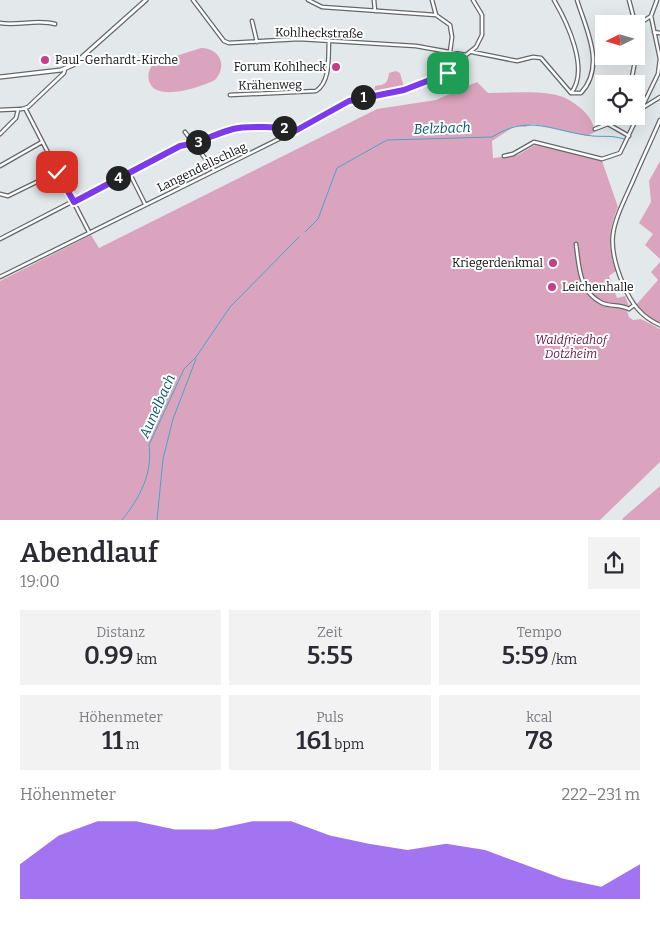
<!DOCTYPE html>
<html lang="de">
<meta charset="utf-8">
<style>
:root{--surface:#fff;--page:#f2f2f3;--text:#2b2b33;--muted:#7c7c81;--accent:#7c3aed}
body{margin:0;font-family:Bitter,serif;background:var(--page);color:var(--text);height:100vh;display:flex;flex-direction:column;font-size:19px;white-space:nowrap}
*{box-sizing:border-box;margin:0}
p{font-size:16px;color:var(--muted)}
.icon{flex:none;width:28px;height:28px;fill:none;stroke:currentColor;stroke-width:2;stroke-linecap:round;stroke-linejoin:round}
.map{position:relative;height:520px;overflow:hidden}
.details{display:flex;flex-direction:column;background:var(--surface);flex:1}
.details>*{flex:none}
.needle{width:32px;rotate:265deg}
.buttons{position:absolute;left:595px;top:15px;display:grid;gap:10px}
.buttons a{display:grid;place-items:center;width:50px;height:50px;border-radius:0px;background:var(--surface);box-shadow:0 5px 20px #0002;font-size:25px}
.pin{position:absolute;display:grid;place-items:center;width:42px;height:42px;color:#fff;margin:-21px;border-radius:10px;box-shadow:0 2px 8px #0006}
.km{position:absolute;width:25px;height:25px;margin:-12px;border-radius:50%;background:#222;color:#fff;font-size:14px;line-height:25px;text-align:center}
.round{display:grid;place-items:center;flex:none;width:52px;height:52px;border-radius:0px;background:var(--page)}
.head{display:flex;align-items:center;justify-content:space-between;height:85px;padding:0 20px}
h1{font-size:28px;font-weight:600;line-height:38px}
.metrics{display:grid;grid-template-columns:repeat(3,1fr);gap:8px;height:85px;padding:5px 20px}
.metrics div{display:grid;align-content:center;border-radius:0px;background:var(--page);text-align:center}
.metrics b{font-size:25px;font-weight:600}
.metrics small{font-size:14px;font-weight:400}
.metrics p{font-size:14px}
.chart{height:140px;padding:10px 20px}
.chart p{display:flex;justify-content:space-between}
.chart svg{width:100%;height:90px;margin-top:5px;fill:var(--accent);opacity:.7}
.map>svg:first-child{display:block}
.green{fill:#dba4be}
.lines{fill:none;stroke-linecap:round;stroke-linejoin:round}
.stream{stroke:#45a5c6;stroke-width:1}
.minor-casing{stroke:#64686a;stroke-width:5}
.tertiary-casing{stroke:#64686a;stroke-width:5.5}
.minor{stroke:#fff;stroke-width:2.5}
.tertiary{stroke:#fff;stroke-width:3}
.route-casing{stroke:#fff;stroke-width:10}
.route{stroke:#7c3aed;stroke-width:6}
.poi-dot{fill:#c14088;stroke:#fff;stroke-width:2}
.labels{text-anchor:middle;stroke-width:4;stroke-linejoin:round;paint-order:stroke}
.street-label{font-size:12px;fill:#0b0d0d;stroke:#fff}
.poi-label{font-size:12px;fill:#0b0d0d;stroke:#fff;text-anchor:start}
.park-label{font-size:12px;font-style:italic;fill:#670f44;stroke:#fff}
.water-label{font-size:14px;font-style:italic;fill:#02566d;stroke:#fff}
</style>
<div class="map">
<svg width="660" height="520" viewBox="0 0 660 520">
<rect width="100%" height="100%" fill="#e3e9eb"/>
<path class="green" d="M201 48C220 48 228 66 215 80 201 87 155 103 149 81 147 73 150 68 154 63Z
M396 71 400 73 404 87 374 93 375 86C385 85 388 83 389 73Z
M477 82 488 93C508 93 530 91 551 94 569 96 593 113 595 132L587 136 533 124 525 127 515 126 492 141 493 158 518 155 535 145 601 158 618 207C608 229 608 250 616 271L609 276 617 298 625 296 629 306 627 311 629 317 633 320 641 319 660 329V462L600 520H0V281L91 235 99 248 377 109 436 100Z
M660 161V259L645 245 653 234 639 223 651 202 649 181Z
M660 262V322L649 317 636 305 658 280 651 272Z
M660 486V520H623L622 519Z"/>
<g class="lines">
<path class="stream" d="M305 232 318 219 337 168 387 140 492 137C530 113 553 132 593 136 605 137 611 135 624 139
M122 520C139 499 153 474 149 445L184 369 196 357 230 307 299 237
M157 520 163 459 173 419 196 359"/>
<g class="minor-casing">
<path id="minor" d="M193 0 224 41 229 43 299 39 416 46 466 55
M308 0 322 7 436 15 450 25 452 37 450 52
M374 0 375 11
M432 0 436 15
M554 0C567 22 590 70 571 93
M629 0 634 19 639 24
M252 21 257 42
M0 23C18 26 38 19 55 24
M639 24 651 16
M654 32 660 33
M472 52 517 61 533 57 541 58 571 93H581C606 66 586 29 577 0
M636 54 639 24
M632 77 636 56
M230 95 316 91C331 81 328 57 329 40
M636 106 642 109
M644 107 660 97
M25 108 89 232
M0 110 22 109 28 107 64 73 65 69
M660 120C651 141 641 162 632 183 613 225 604 239 623 284 631 303 641 317 660 325
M595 129 608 124 629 136
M185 132 214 170
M0 134 16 118 18 110
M504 156 513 154 534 142 602 159 620 153 658 74 660 59 651 16 657 0
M0 166 42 142
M129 172 145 204
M0 194 8 196 57 172
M0 239 180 146C199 143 215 134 232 129 244 126 285 126 295 131
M576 244C579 266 579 292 602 303 612 307 619 304 629 309L634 305
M0 277 295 131 349 101 404 90 441 76 454 68 466 55 476 47 482 35V15L473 0"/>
</g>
<g class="tertiary-casing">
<path id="tertiary" d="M0 77 61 70 73 65 146 0"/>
</g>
<use href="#minor" class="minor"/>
<use href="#tertiary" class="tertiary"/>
</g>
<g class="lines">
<g class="route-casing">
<path id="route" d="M57 172 74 202 180 146C199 143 215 134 233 129 244 126 285 126 295 131L349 101 404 90 448 73"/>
</g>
<use href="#route" class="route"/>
</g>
<g class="poi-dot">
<circle cx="45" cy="60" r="5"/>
<circle cx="336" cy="67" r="5"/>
<circle cx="553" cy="263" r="5"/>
<circle cx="552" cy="287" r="5"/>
</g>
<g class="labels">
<g class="street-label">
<text transform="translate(319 33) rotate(1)" y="4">Kohlheckstraße</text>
<text transform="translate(270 85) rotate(-1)" y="4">Krähenweg</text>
<text transform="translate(202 167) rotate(-26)" y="4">Langendellschlag</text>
</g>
<g class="poi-label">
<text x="55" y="64">Paul-Gerhardt-Kirche</text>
<text x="326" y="71" text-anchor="end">Forum Kohlheck</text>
<text x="543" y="267" text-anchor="end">Kriegerdenkmal</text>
<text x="562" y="291">Leichenhalle</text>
</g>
<g class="park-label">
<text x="571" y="344">Waldfriedhof<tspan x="571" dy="14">Dotzheim</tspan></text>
</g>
<g class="water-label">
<text transform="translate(442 128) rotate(-2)" y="5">Belzbach</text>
<text transform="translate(157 406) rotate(-66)" y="5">Aunelbach</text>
</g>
</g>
</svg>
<div class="buttons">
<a><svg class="needle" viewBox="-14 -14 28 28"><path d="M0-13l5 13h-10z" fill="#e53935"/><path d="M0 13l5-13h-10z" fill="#7c7c81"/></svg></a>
<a><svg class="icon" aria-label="locate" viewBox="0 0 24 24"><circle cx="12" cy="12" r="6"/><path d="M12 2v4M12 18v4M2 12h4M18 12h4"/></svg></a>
</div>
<div class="pin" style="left:448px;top:73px;background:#1e9e55"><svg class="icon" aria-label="arrive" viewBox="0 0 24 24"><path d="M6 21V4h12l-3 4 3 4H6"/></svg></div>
<div class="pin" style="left:57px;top:172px;background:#d93025"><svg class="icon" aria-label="check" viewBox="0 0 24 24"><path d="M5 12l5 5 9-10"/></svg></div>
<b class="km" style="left:363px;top:97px">1</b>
<b class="km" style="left:284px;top:128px">2</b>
<b class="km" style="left:198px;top:142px">3</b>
<b class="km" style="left:118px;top:178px">4</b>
</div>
<section class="details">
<div class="head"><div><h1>Abendlauf</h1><p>19:00</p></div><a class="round"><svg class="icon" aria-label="share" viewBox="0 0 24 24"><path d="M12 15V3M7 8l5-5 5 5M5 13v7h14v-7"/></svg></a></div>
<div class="metrics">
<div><p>Distanz</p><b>0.99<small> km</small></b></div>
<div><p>Zeit</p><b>5:55</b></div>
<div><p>Tempo</p><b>5:59<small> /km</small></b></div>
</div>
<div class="metrics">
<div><p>Höhenmeter</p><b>11<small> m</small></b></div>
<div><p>Puls</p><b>161<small> bpm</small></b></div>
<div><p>kcal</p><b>78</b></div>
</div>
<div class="chart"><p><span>Höhenmeter</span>222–231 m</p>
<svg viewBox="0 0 160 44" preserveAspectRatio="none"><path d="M0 44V27L10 13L20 6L30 6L40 10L50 10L60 6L70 6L80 13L90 17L100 20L110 17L120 20L130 27L140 34L150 38L160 27V44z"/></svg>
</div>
</section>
